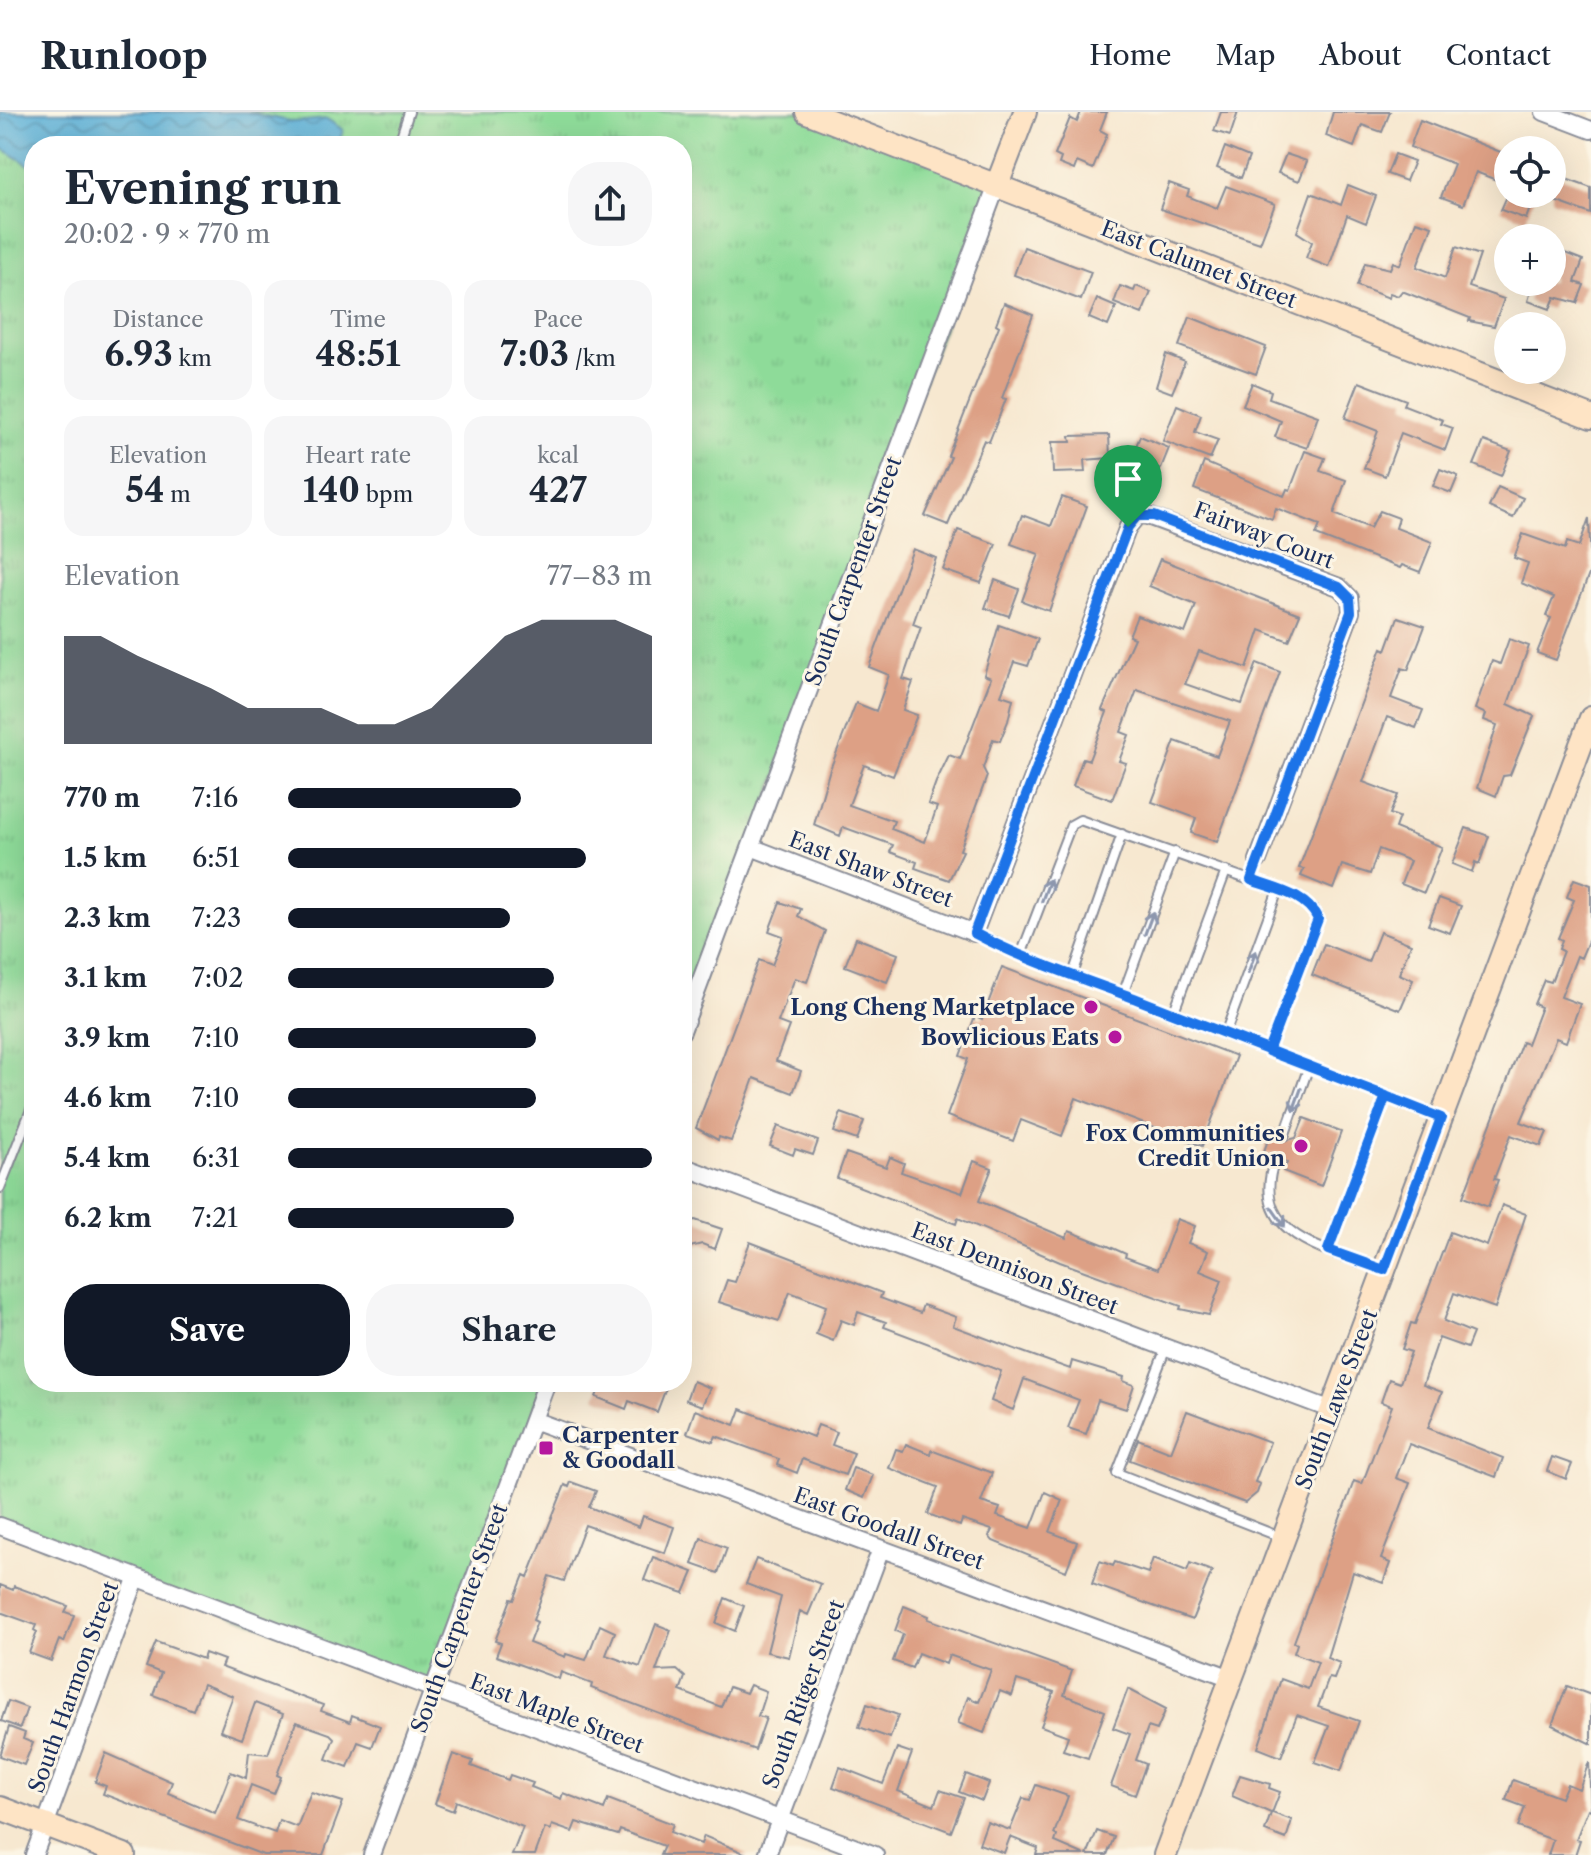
<!DOCTYPE html>
<meta charset="utf-8">
<style>
:root{--surface:#fff;--page:#f6f6f7;--text:#1f2937;--muted:#747a83;--line:#e0e1e3;--accent:#111827}
body{margin:0;font-family:"Libre Caslon Text",serif;background:var(--page);color:var(--text);height:100vh;display:flex;flex-direction:column;font-size:30px;white-space:nowrap}
*{box-sizing:border-box;margin:0}
p{font-size:26px;color:var(--muted)}
.icon{flex:none;width:44px;height:44px;fill:none;stroke:currentColor;stroke-width:2;stroke-linecap:round;stroke-linejoin:round}
.map{position:relative;flex:1;overflow:hidden}
.side{position:absolute;left:24px;top:24px;width:668px;height:1256px;display:flex;flex-direction:column;background:var(--surface);border-radius:32px;box-shadow:0 8px 32px #0002}
.side>*{flex:none}
.fabs{position:absolute;left:1494px;top:24px;display:grid;gap:16px}
.fabs a{display:grid;place-items:center;width:72px;height:72px;border-radius:50%;background:var(--surface);box-shadow:0 8px 32px #0002;font-size:40px}
.pin{position:absolute;display:grid;place-items:center;width:68px;height:68px;color:#fff;margin:-82px -34px;border-radius:50% 50% 50% 0;rotate:-45deg;box-shadow:0 0 8px #0007}
.pin .icon{rotate:45deg}
.round{display:grid;place-items:center;flex:none;width:84px;height:84px;border-radius:32px;background:var(--page)}
.headline{display:flex;align-items:center;justify-content:space-between;height:136px;padding:0 40px}
h1{font-size:44px;font-weight:800;line-height:60px}
.figures{display:grid;grid-template-columns:repeat(3,1fr);gap:12px;height:136px;padding:8px 40px}
.figures div{display:grid;align-content:center;border-radius:20px;background:var(--page);text-align:center}
.figures b{font-size:34px;font-weight:800}
.figures small{font-size:22px;font-weight:400}
.figures p{font-size:22px}
.chart{height:224px;padding:16px 40px}
.chart p{display:flex;justify-content:space-between}
.chart svg{width:100%;height:144px;margin-top:8px;fill:var(--accent);opacity:.7}
.primary-button{display:flex;gap:16px;margin-top:auto;padding:16px 40px}
.primary-button a{flex:1;height:92px;border-radius:32px;background:var(--accent);color:#fff;font-size:32px;font-weight:800;line-height:92px;text-align:center}
.primary-button a+a{background:var(--page);color:var(--text)}
ul{padding:0 40px;list-style:none;font-size:26px}
li{display:grid;grid-template-columns:128px 96px 1fr;align-items:center;height:60px}
li i{height:20px;border-radius:10px;background:var(--accent)}
header{display:flex;align-items:center;gap:48px;box-sizing:border-box;height:112px;padding:0 40px;background:var(--surface);border-bottom:2px solid var(--line)}
header strong{font-size:38px}
nav{display:flex;gap:44px;margin-inline-start:auto;font-size:28px}
.map>svg:first-child{display:block}
.grass{fill:url(#grass-tufts);stroke:#54857c;stroke-width:2}
.water{fill:url(#water-waves);stroke:#3c709b;stroke-width:2}
.building{fill:#dda085}
.lines{fill:none;stroke-linecap:round;stroke-linejoin:round}
.lane-casing{stroke:#898c97;stroke-width:12}
.street-casing{stroke:#898c97;stroke-width:20}
.secondary-casing{stroke:#898c97;stroke-width:26}
.lane{stroke:#fff;stroke-width:8}
.street{stroke:#fff;stroke-width:16}
.secondary{stroke:#fee4c5;stroke-width:22}
.oneway{stroke:#8d97ae}
.route-casing{stroke:#fff;stroke-width:16}
.route{stroke:#1a73e8;stroke-width:10}
.poi-dot{fill:#b5179e;stroke:#fcf5e5;stroke-width:3}
.labels{text-anchor:middle;stroke-width:6;stroke-linejoin:round;paint-order:stroke}
.street-label{font-size:22px;fill:#1b2f5e;stroke:#fcf5e5}
.poi-label{font-size:22px;font-weight:bold;fill:#1b2f5e;stroke:#fcf5e5;text-anchor:end}
</style>
<header>
<strong>Runloop</strong>
<nav><a>Home</a><a>Map</a><a>About</a><a>Contact</a></nav>
</header>
<div class="map">
<svg width="1591" height="1743" viewBox="0 0 1591 1743">
<defs>
<pattern id="grass-tufts" width="24" height="20" patternUnits="userSpaceOnUse" patternTransform="scale(2)"><rect width="24" height="20" fill="#8edb99"/><path d="M3 7l-1-3M5 7V3M7 7l1-3M15 17l-1-3M17 17v-4M19 17l1-3" fill="none" stroke="#7abc86"/></pattern>
<pattern id="water-waves" width="16" height="10" patternUnits="userSpaceOnUse" patternTransform="scale(2)"><rect width="16" height="10" fill="#5cb1d8"/><path d="M0 5q4-4 8 0t8 0" fill="none" stroke="#4b90b2"/></pattern>
</defs>
<rect width="100%" height="100%" fill="#fcf5e5"/>
<filter id="ink" filterUnits="userSpaceOnUse"><feTurbulence type="fractalNoise" baseFrequency=".0125" numOctaves="2"/><feDisplacementMap in="SourceGraphic" scale="16" xChannelSelector="R" yChannelSelector="G"/><feConvolveMatrix kernelMatrix="1 2 1 2 8 2 1 2 1" color-interpolation-filters="sRGB"/></filter>
<filter id="wash" filterUnits="userSpaceOnUse"><feTurbulence type="fractalNoise" baseFrequency=".006" numOctaves="4" result="noise"/><feDisplacementMap in="SourceGraphic" scale="32" xChannelSelector="R" yChannelSelector="G"/><feGaussianBlur stdDeviation="1.8" result="paint"/><feColorMatrix in="noise" values="0 0 0 0 0 0 0 0 0 0 0 0 0 0 0 0 0 1.4 0 .05"/><feComposite in="paint" operator="in"/></filter>
<g filter="url(#wash)">
<rect width="100%" height="100%" fill="#f7e8d0"/>
<path class="grass" d="M0 0H807L997 73 682 918V34H34V1270H549L432 1577 0 1418Z"/>
<path class="water" d="M0 0H246L294 10 327 7 343 18 338 34H34V56L0 35Z"/>
<g id="blocks">
<path class="building" d="M1081 0H1107L1100 18 1107 22 1093 57 1077 50 1074 58 1059 52 1061 46 1055 43 1070 6 1077 10Z
M1221 0H1238L1230 24 1214 19Z
M1333 0H1390L1382 20 1362 13 1354 35 1326 24Z
M1420 8 1508 43 1504 71 1476 60 1463 93 1441 85 1454 52 1410 35Z
M1225 35 1249 45 1241 66 1217 56Z
M1286 42 1307 49 1299 69 1278 61Z
M1395 42 1414 49 1406 69 1387 62Z
M1552 62 1591 76V102L1552 88Z
M1169 71 1189 78 1187 84 1217 96 1226 74 1275 92 1260 131 1160 97Z
M1348 73 1376 84 1366 111 1347 103 1329 155 1306 146 1312 130 1297 120 1311 81 1341 93Z
M1508 82H1535L1526 107 1501 98Z
M1416 109 1432 114 1417 155 1445 166 1456 135 1480 143 1469 175 1504 187 1494 214 1469 209 1470 206 1402 179 1398 184 1390 181 1389 186 1357 174 1365 151 1390 157 1393 150 1400 153Z
M1024 135 1091 160 1081 188 1014 163Z
M1552 136 1583 148 1575 170 1584 173 1577 191 1555 185 1550 197 1528 189 1532 176 1520 171 1552 170Z
M1120 174 1134 179 1136 174 1151 180 1142 202 1114 191Z
M1097 187 1116 195 1108 214 1089 206Z
M1004 191 1033 203 1002 286 1006 287 989 330 984 328 948 413 925 404 951 345 948 344 999 214 996 212Z
M1190 205 1266 235 1256 262 1179 234Z
M1166 242 1185 250 1172 281 1156 275Z
M1359 270 1406 288 1404 293 1443 308 1441 312 1453 316 1445 338 1401 321 1385 364 1364 356 1378 319 1345 306Z
M1252 271 1271 279 1269 286 1318 304 1307 336 1275 325 1281 309 1243 293Z
M1177 293 1201 303 1195 320 1218 328 1210 347 1163 329Z
M1109 323 1110 346 1084 348 1085 360 1053 361 1052 330H1071L1070 324Z
M1140 324 1169 336 1159 361 1130 350Z
M1484 329 1511 339 1501 364 1474 353Z
M1305 339 1325 346 1320 359 1346 368 1334 402 1370 416 1380 399 1399 406 1396 416 1432 430 1420 460 1402 453 1400 456 1316 423 1320 413 1276 396 1272 407 1194 377 1204 350 1284 384 1287 377 1290 378Z
M1440 357 1458 364 1451 381 1433 374Z
M1498 375 1523 386 1513 406 1489 395Z
M1062 385 1087 394 1049 499 1022 489 1039 442 1011 432 1022 403 1051 414Z
M1589 406 1591 457 1556 548 1537 541 1551 506 1546 504 1554 485 1521 471 1528 451 1514 446 1523 422 1565 437 1567 430 1579 434Z
M958 418 996 432 981 471 943 458Z
M913 437 936 446 913 512 921 515 903 567 913 570 903 598 917 603 893 664 864 653 849 693 894 709 891 717 925 730 937 695 928 692 936 670 949 643 960 647 991 566 984 563 999 513 1038 527 1028 554 1014 550 1001 583 1013 587 1008 609 1000 629 993 627 983 656 987 664 960 738 963 739 949 768 915 756 917 750 890 740 893 733 843 715 840 724 814 713 829 660 856 591 876 599 889 563 869 555Z
M1160 447 1300 502 1289 529 1260 518 1247 556 1199 539 1185 572 1242 592 1257 551 1280 560 1217 730 1191 721 1196 706 1152 690 1175 629 1217 644 1230 609 1137 578 1121 620 1129 623 1119 649 1126 651 1112 688 1073 674 1083 646 1089 648 1107 600 1102 598 1134 526 1129 524 1137 504 1185 521 1196 493 1149 474Z
M995 468 1019 477 1009 504 985 496Z
M1398 505 1425 514 1408 558 1402 556 1391 586 1423 598 1416 616 1387 605 1363 670 1398 683 1390 702 1399 705 1395 716 1442 735 1424 781 1401 772 1410 749 1379 737 1370 762 1342 753 1333 777 1301 764 1304 757 1299 756 1382 536 1386 538Z
M1509 527 1529 534 1508 592 1534 604 1510 663 1503 664 1496 684 1477 676 1497 613 1484 608 1486 602 1475 597 1492 549 1500 552Z
M1466 716 1489 724 1479 752 1475 750 1472 760 1452 752Z
M1574 767 1591 773V822L1581 846 1577 844 1561 885 1580 892 1566 930 1556 926 1521 1010 1547 1020 1541 1034 1511 1023 1494 1067 1498 1068 1488 1095 1463 1085 1522 930 1527 932 1541 895 1534 892 1544 868 1551 870 1563 839 1559 837 1562 828 1558 826 1574 788 1567 785Z
M1439 786 1461 794 1450 821 1428 813Z
M780 790 801 797 798 804 825 819 807 870 795 866 778 910 789 914 776 949 801 959 793 981 754 966 731 1029 719 1025 718 1028 696 1016 759 848 772 853 783 824 769 819Z
M1380 820 1411 832 1399 862 1413 868 1400 898 1312 863 1324 832 1368 850Z
M856 826 898 842 887 870 845 854Z
M1002 855 1236 944 1202 1034 1076 986 1062 1024 1021 1008 1013 1029 947 1004 968 947 960 944 975 904 982 907Z
M841 1001 864 1009 857 1028 834 1020Z
M1304 1006 1341 1020 1321 1074 1283 1059 1287 1051 1279 1041 1263 1042 1272 1017 1279 1019 1283 1029 1296 1026Z
M778 1014 818 1029 813 1043 795 1037 793 1043 770 1034Z
M846 1041 886 1055 890 1045 904 1051 901 1060 962 1081 974 1049 992 1056 979 1089 1066 1126 1069 1119 1108 1134 1126 1142 1125 1145 1158 1157 1177 1107 1195 1114 1188 1131 1208 1139 1200 1159 1222 1168 1209 1203 1180 1197 1181 1194 1060 1150 958 1106 956 1112 837 1066Z
M1502 1093 1526 1102 1495 1196 1454 1181 1444 1209 1473 1221 1467 1236 1439 1226 1423 1273 1442 1280 1428 1316 1503 1346 1496 1365 1409 1332 1396 1366 1410 1371 1381 1447 1390 1451 1383 1471 1353 1460 1327 1546 1340 1551 1334 1567 1329 1566 1318 1595 1359 1609 1341 1659 1315 1650 1329 1614 1297 1603 1281 1645 1258 1636 1281 1567 1308 1577 1318 1550 1294 1541 1297 1532 1294 1530 1354 1369 1362 1372 1392 1294 1381 1290 1389 1267 1400 1271 1411 1240 1402 1237 1405 1229 1411 1211 1415 1212 1450 1120 1487 1134Z
M695 1108 722 1117 715 1137 702 1132 682 1137V1111Z
M750 1130 882 1181 880 1186 920 1201 923 1193 956 1205 953 1214 1020 1239 1070 1257 1072 1249 1124 1265 1123 1269 1134 1273 1126 1297 1098 1288 1086 1322 1068 1316 1079 1288 1024 1267 1013 1298 991 1289 1001 1259 884 1215 886 1210 858 1200 854 1213 841 1208 833 1229 816 1222 826 1194 790 1180 779 1209 719 1190 727 1168 735 1170Z
M693 1269 710 1276 702 1294 686 1288Z
M602 1270H650L666 1276 657 1300 629 1289 626 1297 596 1285Z
M741 1297 813 1325 818 1313 837 1320 832 1333 854 1341 845 1363 802 1347 797 1361 777 1353 779 1347 716 1324 713 1330 687 1321 695 1298 735 1313Z
M1187 1299 1270 1330 1255 1370 1260 1372 1257 1381 1245 1391 1130 1348 1138 1327 1171 1340Z
M906 1332 930 1342 931 1338 992 1361 981 1390 1000 1396 997 1404 1031 1416 1045 1380 1062 1388 1050 1420 1077 1430 1066 1459 993 1429 989 1424 992 1418 962 1408 960 1414 928 1402 938 1375 889 1356 896 1337 903 1339Z
M1552 1345 1572 1352 1566 1367 1547 1359Z
M853 1356 873 1363 864 1386 845 1378Z
M571 1370 596 1379 589 1395 639 1415 643 1404 674 1415 665 1441 585 1413 564 1469 549 1464 533 1508 537 1510 529 1531 565 1545 566 1542 586 1548 600 1513 615 1520 606 1543 640 1555 656 1512 671 1518 656 1559 677 1558 685 1565 680 1579 721 1595 729 1575 746 1581 750 1573 766 1579 758 1604 766 1606 755 1638 591 1576 592 1572 561 1560 559 1567 496 1544 501 1531 495 1529 511 1487 514 1488 524 1463 528 1465 565 1373 569 1375Z
M701 1426 727 1436 718 1461 692 1452Z
M653 1445 693 1460 684 1481 644 1468Z
M1153 1446 1187 1459 1190 1451 1212 1459 1192 1508 1092 1472 1100 1449 1113 1454 1115 1450 1148 1461Z
M756 1447 821 1472 808 1503 800 1499 789 1545 767 1540 781 1485 746 1472Z
M0 1473 13 1478 14 1474 68 1494 65 1500 74 1503 64 1530 59 1528 51 1549 29 1541 37 1520 34 1518 36 1513 0 1500Z
M725 1486 744 1494 735 1519 716 1511Z
M904 1494 929 1504 928 1507 1072 1559 1064 1583 1105 1599 1088 1646 1063 1638 1068 1624 1041 1614 1054 1580 1017 1568 1012 1584 1000 1579 984 1621 958 1611 968 1585 979 1590 991 1558 949 1543 946 1552 918 1541 912 1556 893 1549 903 1522 895 1519Z
M156 1530 203 1547 205 1541 224 1548 221 1555 323 1593 321 1599 350 1610 352 1603 380 1614 372 1635 358 1630 348 1655 326 1647 334 1626 330 1622 296 1610 277 1663 281 1665 274 1682 251 1673 238 1708 275 1721 279 1708 297 1715 311 1680 343 1690 323 1743H263L103 1682 106 1674 95 1670 106 1641 172 1670 168 1681 215 1701 231 1660 246 1666 249 1640 268 1642 283 1602 255 1591 242 1627 220 1619 233 1584 203 1572 193 1598 153 1583 161 1561 146 1555Z
M1567 1574 1591 1583V1632L1552 1613Z
M1128 1577 1166 1597 1157 1618 1148 1615 1136 1648 1146 1652 1135 1683 1111 1674 1130 1622 1113 1616Z
M8 1589 27 1596 20 1616 1 1609Z
M867 1592 898 1603 890 1626 859 1615Z
M9 1615 25 1621 23 1627 33 1631 24 1653 0 1644Z
M897 1636 912 1641 898 1679 934 1694 940 1678 964 1686 951 1720 833 1675 840 1655 883 1672Z
M453 1642 473 1649 471 1654 508 1668 510 1663 533 1671 531 1675 561 1687 563 1681 604 1697 608 1687 673 1712 670 1720 701 1732 704 1724 749 1743H660L664 1734 620 1718 618 1723 576 1710 572 1720 552 1713 550 1718 545 1716 535 1743H512L523 1715 456 1689 453 1699 435 1692Z
M1589 1650 1591 1698 1588 1697 1576 1727 1580 1728 1575 1743H1548L1553 1728 1518 1715 1525 1695 1506 1688 1513 1668 1561 1686 1567 1672 1579 1677Z
M966 1662 989 1671 982 1689 959 1680Z
M1240 1663 1270 1672 1269 1676 1280 1680 1272 1701 1292 1708 1286 1727 1265 1719 1271 1701 1232 1684Z
M1036 1673 1068 1684 1054 1722 1057 1724 1055 1730 1085 1743H1036L1038 1736 1010 1725 1004 1741 979 1732 987 1710 1010 1718 1023 1686 1030 1688Z
M1097 1719 1114 1725 1107 1743H1087Z"/>
</g>
</g>
<g filter="url(#ink)">
<use href="#blocks" fill-opacity="0" stroke="#898c97" stroke-width="2"/>
<g class="lines">
<g class="lane-casing">
<path id="lane" d="M398 34 409 0
M974 821 1021 843 1440 1006
M1021 843 1071 713 1080 708 1295 784 1313 797 1318 807 1268 939
M1073 862 1122 722
M1123 882 1175 740
M1173 902 1226 759
M1225 922 1278 778
M1285 1022 1309 954
M1275 1047C1247 1125 1328 1138 1384 1158
M0 1076 34 990
M1328 1138 1386 984
M1166 1236 1117 1361 1283 1426"/>
</g>
<g class="street-casing">
<path id="street" d="M1544 0 1591 18
M751 735 974 821 1128 415 1137 404 1145 403 1339 475 1350 486 1351 500 1258 748
M682 919 997 73
M682 1054 1332 1298
M533 1308 1231 1566
M0 1414 875 1743
M34 1743 136 1467
M372 1743 547 1270
M767 1743 881 1437"/>
</g>
<g class="secondary-casing">
<path id="secondary" d="M807 0 1591 305
M997 73 1025 0
M0 1696 124 1743
M1165 1743 1591 606"/>
</g>
<use href="#lane" class="lane"/>
<use href="#street" class="street"/>
<use href="#secondary" class="secondary"/>
</g>
<defs><path id="oneway-shaft" d="M-6 0H5M1.5-3L5.5 0L1.5 3" fill="none" stroke-width="1.6" stroke-linecap="round" stroke-linejoin="round" transform="scale(2)"/></defs>
<g class="oneway">
<use href="#oneway-shaft" transform="translate(1046 778) rotate(-69)"/>
<use href="#oneway-shaft" transform="translate(1149 811) rotate(-70)"/>
<use href="#oneway-shaft" transform="translate(1252 850) rotate(-70)"/>
<use href="#oneway-shaft" transform="translate(1297 988) rotate(110)"/>
<use href="#oneway-shaft" transform="translate(1278 1105) rotate(55)"/>
</g>
</g>
<g class="lines" filter="url(#ink)">
<g class="route-casing">
<path id="route" d="M1128 415 974 821C1026 849 1084 867 1139 888 1239 927 1341 966 1441 1006L1384 1158 1328 1138 1386 984 1268 939 1318 807C1306 782 1275 777 1251 768L1351 500 1350 486 1339 475 1154 404H1137L1128 415"/>
</g>
<use href="#route" class="route"/>
</g>
<g class="poi-dot">
<circle cx="1091" cy="895" r="8"/>
<circle cx="1115" cy="925" r="8"/>
<circle cx="1301" cy="1034" r="8"/>
<rect x="538" y="1328" width="16" height="16" rx="4"/>
</g>
<g class="labels">
<g class="street-label">
<text transform="translate(1199 152) rotate(21)" y="8">East Calumet Street</text>
<text transform="translate(1264 423) rotate(21)" y="8">Fairway Court</text>
<text transform="translate(853 459) rotate(-70)" y="8">South Carpenter Street</text>
<text transform="translate(871 757) rotate(21)" y="8">East Shaw Street</text>
<text transform="translate(1015 1156) rotate(21)" y="8">East Dennison Street</text>
<text transform="translate(1336 1287) rotate(-69)" y="8">South Lawe Street</text>
<text transform="translate(889 1416) rotate(20)" y="8">East Goodall Street</text>
<text transform="translate(459 1506) rotate(-70)" y="8">South Carpenter Street</text>
<text transform="translate(73 1575) rotate(-70)" y="8">South Harmon Street</text>
<text transform="translate(803 1582) rotate(-70)" y="8">South Ritger Street</text>
<text transform="translate(557 1601) rotate(21)" y="8">East Maple Street</text>
</g>
<g class="poi-label">
<text x="1075" y="903">Long Cheng Marketplace</text>
<text x="1099" y="933">Bowlicious Eats</text>
<text x="1285" y="1029">Fox Communities<tspan x="1285" dy="25">Credit Union</tspan></text>
<text x="562" y="1331" text-anchor="start">Carpenter<tspan x="562" dy="25">&amp; Goodall</tspan></text>
</g>
</g>
</svg>
<div class="fabs">
<a><svg class="icon" aria-label="locate" viewBox="0 0 24 24"><circle cx="12" cy="12" r="6"/><path d="M12 2v4M12 18v4M2 12h4M18 12h4"/></svg></a>
<a>+</a>
<a>−</a>
</div>
<div class="pin" style="left:1128px;top:415px;background:#1e9e55"><svg class="icon" aria-label="arrive" viewBox="0 0 24 24"><path d="M6 21V4h12l-3 4 3 4H6"/></svg></div>
<section class="side">
<div class="headline"><div><h1>Evening run</h1><p>20:02 · 9 × 770 m</p></div><a class="round"><svg class="icon" aria-label="share" viewBox="0 0 24 24"><path d="M12 15V3M7 8l5-5 5 5M5 13v7h14v-7"/></svg></a></div>
<div class="figures">
<div><p>Distance</p><b>6.93<small> km</small></b></div>
<div><p>Time</p><b>48:51</b></div>
<div><p>Pace</p><b>7:03<small> /km</small></b></div>
</div>
<div class="figures">
<div><p>Elevation</p><b>54<small> m</small></b></div>
<div><p>Heart rate</p><b>140<small> bpm</small></b></div>
<div><p>kcal</p><b>427</b></div>
</div>
<div class="chart"><p><span>Elevation</span>77–83 m</p>
<svg viewBox="0 0 160 44" preserveAspectRatio="none"><path d="M0 44V11L10 11L20 17L30 22L40 27L50 33L60 33L70 33L80 38L90 38L100 33L110 22L120 11L130 6L140 6L150 6L160 11V44z"/></svg>
</div>
<ul>
<li><b>770 m</b>7:16<i style="width:64%"></i></li>
<li><b>1.5 km</b>6:51<i style="width:82%"></i></li>
<li><b>2.3 km</b>7:23<i style="width:61%"></i></li>
<li><b>3.1 km</b>7:02<i style="width:73%"></i></li>
<li><b>3.9 km</b>7:10<i style="width:68%"></i></li>
<li><b>4.6 km</b>7:10<i style="width:68%"></i></li>
<li><b>5.4 km</b>6:31<i style="width:100%"></i></li>
<li><b>6.2 km</b>7:21<i style="width:62%"></i></li>
</ul>
<div class="primary-button"><a>Save</a><a>Share</a></div>
</section>
</div>
